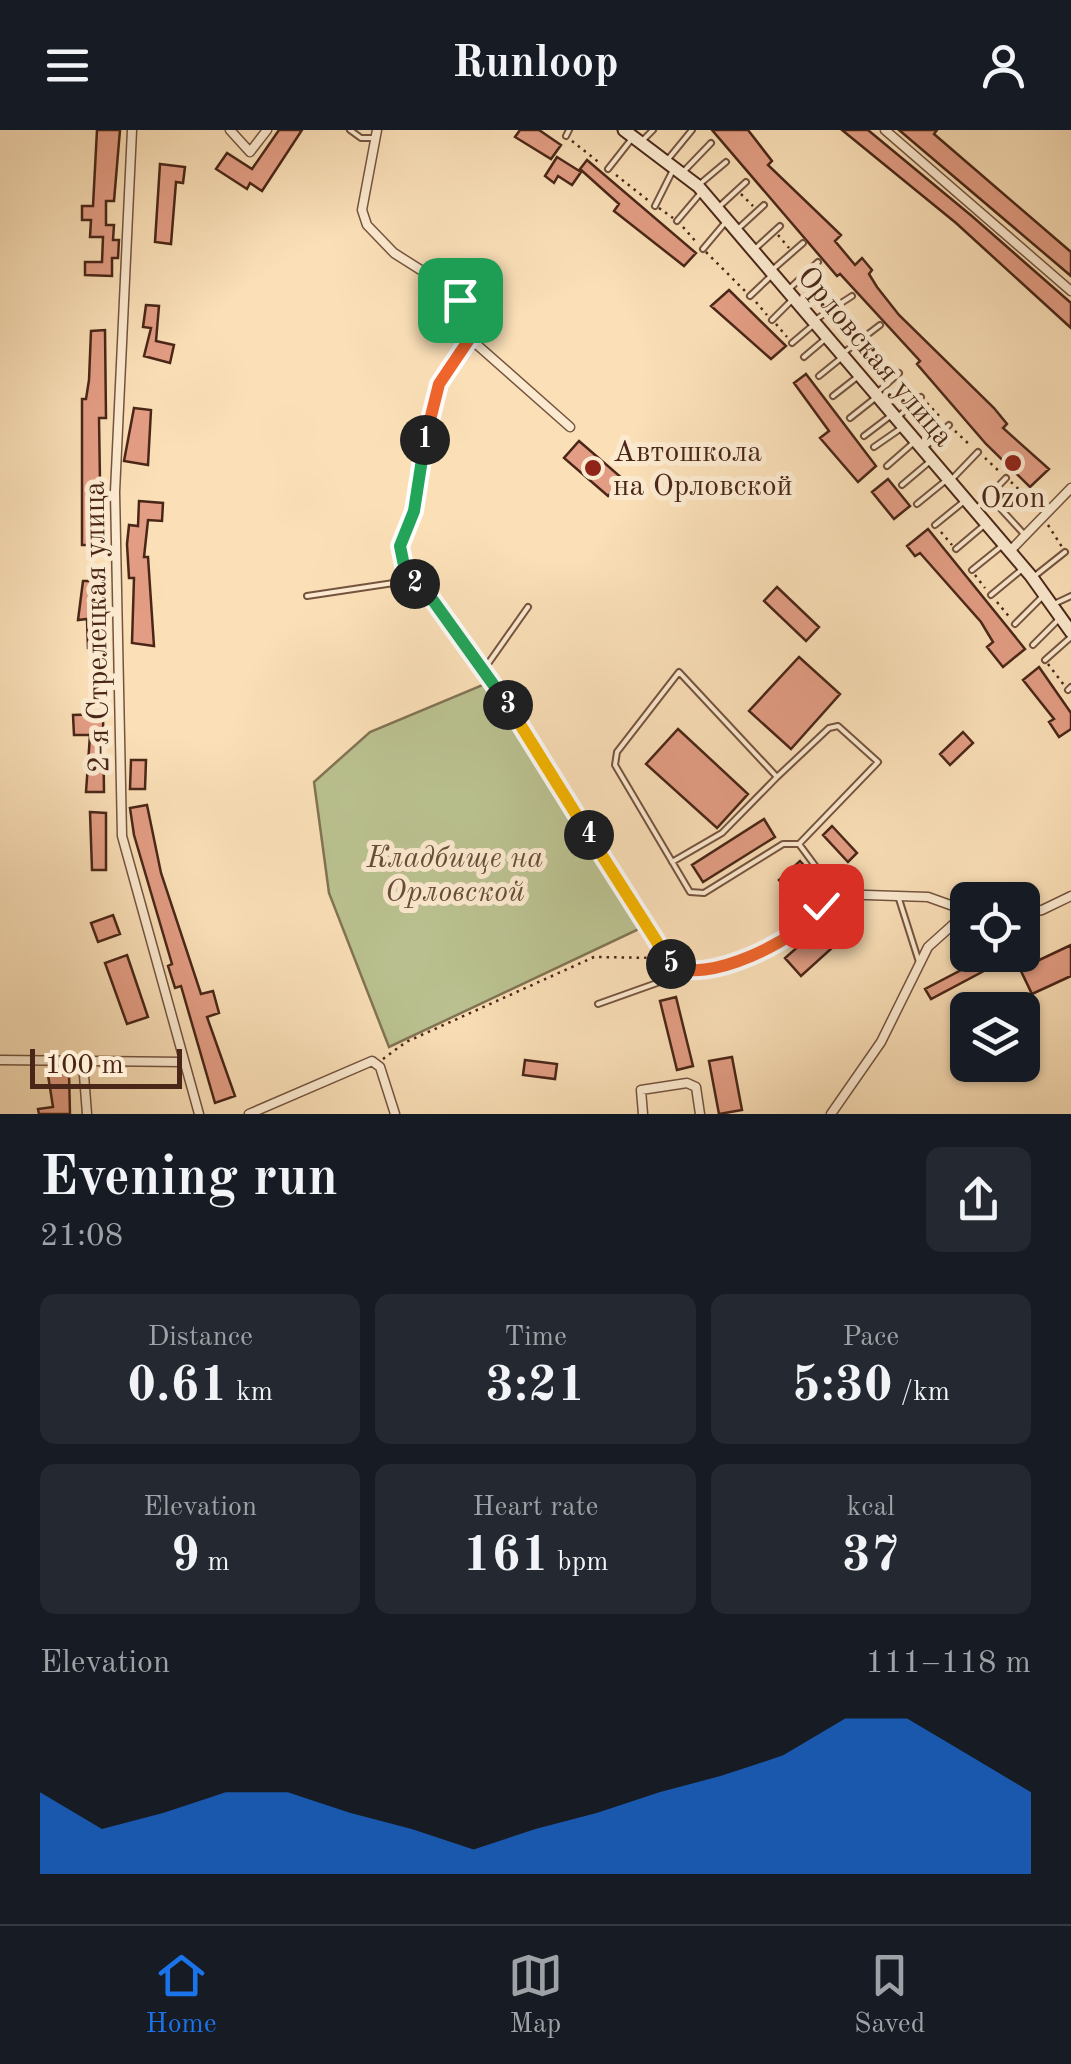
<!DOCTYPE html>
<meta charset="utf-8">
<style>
:root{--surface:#171b24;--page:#242831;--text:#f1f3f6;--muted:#9ea1a6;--line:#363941;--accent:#1a73e8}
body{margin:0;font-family:"Old Standard TT",serif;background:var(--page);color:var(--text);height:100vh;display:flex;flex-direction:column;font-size:38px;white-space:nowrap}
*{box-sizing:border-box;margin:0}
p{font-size:32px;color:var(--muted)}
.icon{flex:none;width:55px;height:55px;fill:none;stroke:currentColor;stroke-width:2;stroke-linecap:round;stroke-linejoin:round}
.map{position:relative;height:984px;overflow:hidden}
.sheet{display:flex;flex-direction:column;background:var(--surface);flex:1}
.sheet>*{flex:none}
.fabs{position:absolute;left:950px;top:752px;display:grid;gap:20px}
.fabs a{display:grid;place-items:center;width:90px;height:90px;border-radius:15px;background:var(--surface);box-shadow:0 2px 8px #0004;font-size:50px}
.scale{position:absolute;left:30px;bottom:25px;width:152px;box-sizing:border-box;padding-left:10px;border:5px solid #492617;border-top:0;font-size:28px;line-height:35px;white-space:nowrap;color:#492617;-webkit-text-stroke:8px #fcead0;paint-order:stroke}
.pin{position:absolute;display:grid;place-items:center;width:85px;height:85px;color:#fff;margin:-42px;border-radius:20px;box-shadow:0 5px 15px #0006}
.km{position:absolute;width:50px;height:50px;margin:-25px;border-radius:50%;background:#222;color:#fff;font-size:28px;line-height:50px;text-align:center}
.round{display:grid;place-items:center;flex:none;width:105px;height:105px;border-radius:15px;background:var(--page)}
.summary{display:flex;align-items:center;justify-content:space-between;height:170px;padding:0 40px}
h1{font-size:55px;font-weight:700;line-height:75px}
.figures{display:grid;grid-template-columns:repeat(3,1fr);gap:15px;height:170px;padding:10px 40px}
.figures div{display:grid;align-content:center;border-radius:15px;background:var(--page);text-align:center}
.figures b{font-size:50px;font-weight:700}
.figures small{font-size:28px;font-weight:400}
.figures p{font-size:28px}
.chart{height:280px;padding:20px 40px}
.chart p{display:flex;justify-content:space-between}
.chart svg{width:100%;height:180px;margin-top:10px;fill:var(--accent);opacity:.7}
header{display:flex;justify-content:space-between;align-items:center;height:130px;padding:0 40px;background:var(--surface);font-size:45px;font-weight:700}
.dock{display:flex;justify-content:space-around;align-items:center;height:140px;border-top:2px solid var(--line);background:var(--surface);font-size:28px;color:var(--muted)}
.dock a{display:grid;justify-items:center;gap:5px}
.dock .active{color:var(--accent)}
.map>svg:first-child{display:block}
.green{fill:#bbc291;stroke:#827454;stroke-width:2.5}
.building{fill:#e39d84;stroke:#492617;stroke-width:2.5}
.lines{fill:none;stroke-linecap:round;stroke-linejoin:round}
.lane-casing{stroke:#75543f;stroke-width:8}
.street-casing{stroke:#75543f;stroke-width:11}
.secondary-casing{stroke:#492617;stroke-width:15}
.path{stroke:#492617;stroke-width:2.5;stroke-dasharray:2.5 5;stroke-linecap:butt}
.lane{stroke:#fcead0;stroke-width:4}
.street{stroke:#fcead0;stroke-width:8}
.secondary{stroke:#fcead0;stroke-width:11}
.split-1-casing{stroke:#fff;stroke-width:20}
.split-2-casing{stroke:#fff;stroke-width:20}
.split-3-casing{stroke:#fff;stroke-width:20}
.split-4-casing{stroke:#fff;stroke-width:20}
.split-5-casing{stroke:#fff;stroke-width:20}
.split-6-casing{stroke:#fff;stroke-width:20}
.split-1{stroke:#f0652b;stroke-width:12}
.split-2{stroke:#22a559;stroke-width:12}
.split-3{stroke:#22a559;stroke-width:12}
.split-4{stroke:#f5b400;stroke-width:12}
.split-5{stroke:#f5b400;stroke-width:12}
.split-6{stroke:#f0652b;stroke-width:12}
.poi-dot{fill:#8f2418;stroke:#fcead0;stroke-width:4}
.labels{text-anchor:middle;stroke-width:10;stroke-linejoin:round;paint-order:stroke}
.street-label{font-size:30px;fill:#492617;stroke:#fcead0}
.poi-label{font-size:30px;fill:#492617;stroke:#fcead0;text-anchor:start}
.park-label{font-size:30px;font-style:italic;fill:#664d36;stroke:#fcead0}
</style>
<header><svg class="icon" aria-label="menu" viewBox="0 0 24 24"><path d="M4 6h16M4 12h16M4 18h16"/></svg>Runloop<svg class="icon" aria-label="person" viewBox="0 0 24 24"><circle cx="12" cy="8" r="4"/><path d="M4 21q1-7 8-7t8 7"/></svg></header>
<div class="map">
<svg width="1071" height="984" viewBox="0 0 1071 984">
<rect width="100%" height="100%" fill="#fadfb7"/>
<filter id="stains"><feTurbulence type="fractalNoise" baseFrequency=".002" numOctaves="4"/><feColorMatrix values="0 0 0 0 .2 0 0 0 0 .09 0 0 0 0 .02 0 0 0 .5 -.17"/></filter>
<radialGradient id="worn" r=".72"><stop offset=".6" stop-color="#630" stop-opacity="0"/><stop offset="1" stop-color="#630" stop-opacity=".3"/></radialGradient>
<path class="green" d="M492 551 563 678 639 799 389 917 329 763 314 652 370 602Z"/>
<path class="building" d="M97 0H120L114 71H106V95H114L113 110H119L118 128H112V146L85 145V132H102L103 107H90L91 90H82V76H93Z
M279 0H302L262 61 250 53 247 59 216 39 227 23 252 39Z
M520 0H539L561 15 551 29 515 7Z
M712 0H748L772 31 768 35 841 105 835 111 855 135 862 128 872 140 869 144 877 157 899 185 994 278 1007 294 1003 298 1049 339 1030 357 986 314 917 234 920 231 840 144 837 146Z
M842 0H868L973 87 1071 173V198L956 93Z
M899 0H937L934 4 1071 122V146Z
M557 27 581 42 572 55 558 46 554 53 545 46Z
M587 30 696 123 684 136 614 81 619 74 580 39Z
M160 34 185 37 183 53 176 52 171 114 155 112Z
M729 160 786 216 771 229 711 176Z
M146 175 159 176 156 211 174 215 170 233 144 226 151 198 143 197Z
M105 200 106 288H99L101 415H82V269H86L89 250 91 201Z
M806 244 876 336 858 352 820 308 829 301 794 253Z
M134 278 151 280 148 335 124 331Z
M579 311 623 349 608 366 564 328Z
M888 349 910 376 894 389 872 362Z
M139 371 163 373 162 391 148 390 144 427H148L154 516 132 513 134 448H129L127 414 129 395 138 396Z
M928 399 1025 519 1003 537 987 517 993 512 981 492 920 423 915 426 907 416Z
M83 451H104V517L88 518 87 489 78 490Z
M777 457 819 497 806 511 764 471Z
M799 527 840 564 791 619 749 581Z
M1039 537 1071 583V599L1059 607 1049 592 1054 589 1023 550Z
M103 584 104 662H86L90 605H74L73 585Z
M678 599 748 664 717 698 646 634Z
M963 602 973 613 950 635 940 624Z
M131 630H146L145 659H130Z
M147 675 161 743 201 864 213 861 219 883 207 887 235 966 215 973 181 856 175 858 168 836 172 834 134 705 130 678Z
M90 682 106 683V740H92Z
M764 689 775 707 703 752 692 735Z
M832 696 857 723 848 732 823 705Z
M800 731 817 750 796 769 779 750Z
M113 785 120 804 98 812 91 793Z
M817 800 832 818 801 846 785 828Z
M1071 815V846L1032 864 1020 839Z
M127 825 148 887 127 894 105 833Z
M990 825H1014L931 869 925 859Z
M676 867 693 936 677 940 660 871Z
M732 927 742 980 719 984 709 931Z
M525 930 557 934 555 949 523 945Z
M69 943 70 984H39L38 979 53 977 48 945Z"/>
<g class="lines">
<g class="lane-casing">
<path id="lane" d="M350 0 361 8H372
M566 6 569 0
M644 9 653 0
M669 28 692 0
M608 39 630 11
M685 40 711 13
M701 53 726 32
M721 75 746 52
M655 76 672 42
M677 91 699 65
M740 97 764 75
M757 117 780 96
M703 119 724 94
M771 141 803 113
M788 160 818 132
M750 166 770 147
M798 172 820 154
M818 188 852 166
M772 190 791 171
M792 213 812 196
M846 221 880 195
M804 227 824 210
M819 246 840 229
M879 261 899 243
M833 266 856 248
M900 285 921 267
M850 288 874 269
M864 306 889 287
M926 316 949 295
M874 317 900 299
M887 336 912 314
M953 348 978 322
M902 355 928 333
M989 366 1023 403
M917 374 944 352
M978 377 1006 348
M935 395 962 373
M956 419 982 397
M972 440 1003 415
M1036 445 1065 422
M407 449 400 416 415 381 429 280 439 255 472 205
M991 465 1020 441
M307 466 407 451 433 469 485 538 528 477
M1056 473 1071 466
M1015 494 1041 468
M1033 515 1057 491
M1045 530 1071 507
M1068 560 1071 557
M777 647 829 598 838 596 878 632 799 714
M672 732 722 703 777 647 679 542 617 622 615 635 690 762 704 763 783 714H799L836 764
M899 769 919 832
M598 874 685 843"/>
</g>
<g class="street-casing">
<path id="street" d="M132 0 115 362 122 706 199 984
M230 0 250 22 267 0
M377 0 362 80 367 95 394 123 454 161 475 213 570 297
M885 0 1071 161
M1009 422 1071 358
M485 538 678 840C703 850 781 816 803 798 816 787 821 772 836 764L928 767 967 781
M1022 784 1042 780 1071 766
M0 930 184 932
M83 932 87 984
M249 984 372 931 380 937 395 984
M643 984 641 960 687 953 696 957 700 984
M831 984 881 912 928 817 968 781"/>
</g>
<g class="secondary-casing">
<path id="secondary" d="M624 0 698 56 1031 446 1071 502"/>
</g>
<path class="path" d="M572 11 601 34
M616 45 649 71
M741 64 753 76
M659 78 673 88
M683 97 697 113
M778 105 789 118
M706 122 747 163
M823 158 834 171
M756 172 767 185
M843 181 861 201
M776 194 787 207
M869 211 894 238
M903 248 914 260
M927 273 942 289
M955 301 971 316
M985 328 1001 343
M1011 352 1038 377
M1048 395 1062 417
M941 402 952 415
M975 445 985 458
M997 472 1011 489
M1048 534 1064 555
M383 929 406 912 594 827 661 828"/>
<use href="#lane" class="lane"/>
<use href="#street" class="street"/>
<use href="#secondary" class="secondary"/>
</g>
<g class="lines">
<g class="split-1-casing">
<path id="split-1" d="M425 310 439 254 472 205 460 170"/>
</g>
<g class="split-2-casing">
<path id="split-2" d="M415 454 407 450 400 416 414 381 425 310"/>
</g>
<g class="split-3-casing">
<path id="split-3" d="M415 454 432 469 508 575"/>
</g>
<g class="split-4-casing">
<path id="split-4" d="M508 575 589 705"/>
</g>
<g class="split-5-casing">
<path id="split-5" d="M589 705 671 834"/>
</g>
<g class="split-6-casing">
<path id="split-6" d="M671 834C701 858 805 808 821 776"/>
</g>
<use href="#split-1" class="split-1"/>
<use href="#split-2" class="split-2"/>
<use href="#split-3" class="split-3"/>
<use href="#split-4" class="split-4"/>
<use href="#split-5" class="split-5"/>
<use href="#split-6" class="split-6"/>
</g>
<g class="poi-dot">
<circle cx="1013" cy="333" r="10"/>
<circle cx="593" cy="338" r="10"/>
</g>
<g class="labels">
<g class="street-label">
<text transform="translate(876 226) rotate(50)" y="10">Орловская улица</text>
<text transform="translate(96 497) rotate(-91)" y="10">2-я Стрелецкая улица</text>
</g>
<g class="poi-label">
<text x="613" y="331">Автошкола<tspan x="613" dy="34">на Орловской</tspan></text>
<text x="1013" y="377" text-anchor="middle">Ozon</text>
</g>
<g class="park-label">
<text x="455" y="737">Кладбище на<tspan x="455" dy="34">Орловской</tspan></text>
</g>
</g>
<rect width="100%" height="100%" filter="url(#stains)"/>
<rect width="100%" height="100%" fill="url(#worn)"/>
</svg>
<div class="fabs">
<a><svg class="icon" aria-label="locate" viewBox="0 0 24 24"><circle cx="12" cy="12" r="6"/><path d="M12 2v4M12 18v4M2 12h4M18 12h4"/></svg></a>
<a><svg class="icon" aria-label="layers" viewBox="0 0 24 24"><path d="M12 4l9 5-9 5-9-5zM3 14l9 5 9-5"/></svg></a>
</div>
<div class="scale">100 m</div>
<div class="pin" style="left:460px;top:170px;background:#1e9e55"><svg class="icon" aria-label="arrive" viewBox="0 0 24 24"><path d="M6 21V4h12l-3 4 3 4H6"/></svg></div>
<div class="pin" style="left:821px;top:776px;background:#d93025"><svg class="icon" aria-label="check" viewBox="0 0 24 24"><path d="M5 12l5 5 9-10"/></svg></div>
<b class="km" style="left:425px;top:310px">1</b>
<b class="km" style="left:415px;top:454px">2</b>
<b class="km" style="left:508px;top:575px">3</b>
<b class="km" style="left:589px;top:705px">4</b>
<b class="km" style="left:671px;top:834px">5</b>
</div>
<section class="sheet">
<div class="summary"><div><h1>Evening run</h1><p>21:08</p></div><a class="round"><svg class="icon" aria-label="share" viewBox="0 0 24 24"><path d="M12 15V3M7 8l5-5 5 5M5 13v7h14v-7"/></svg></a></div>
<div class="figures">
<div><p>Distance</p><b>0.61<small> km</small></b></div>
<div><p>Time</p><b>3:21</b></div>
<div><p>Pace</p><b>5:30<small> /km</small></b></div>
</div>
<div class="figures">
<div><p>Elevation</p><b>9<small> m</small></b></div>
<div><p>Heart rate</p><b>161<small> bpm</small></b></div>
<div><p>kcal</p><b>37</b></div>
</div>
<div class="chart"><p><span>Elevation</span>111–118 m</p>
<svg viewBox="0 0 160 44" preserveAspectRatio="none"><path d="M0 44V24L10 33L20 29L30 24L40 24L50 29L60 33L70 38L80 33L90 29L100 24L110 20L120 15L130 6L140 6L150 15L160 24V44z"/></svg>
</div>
</section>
<nav class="dock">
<a class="active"><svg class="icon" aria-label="home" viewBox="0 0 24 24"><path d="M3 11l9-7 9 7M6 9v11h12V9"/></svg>Home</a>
<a><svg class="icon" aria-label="map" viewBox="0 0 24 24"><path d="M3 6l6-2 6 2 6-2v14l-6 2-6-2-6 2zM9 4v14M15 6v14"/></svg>Map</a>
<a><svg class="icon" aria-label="saved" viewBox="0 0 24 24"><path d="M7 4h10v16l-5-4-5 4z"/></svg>Saved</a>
</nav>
